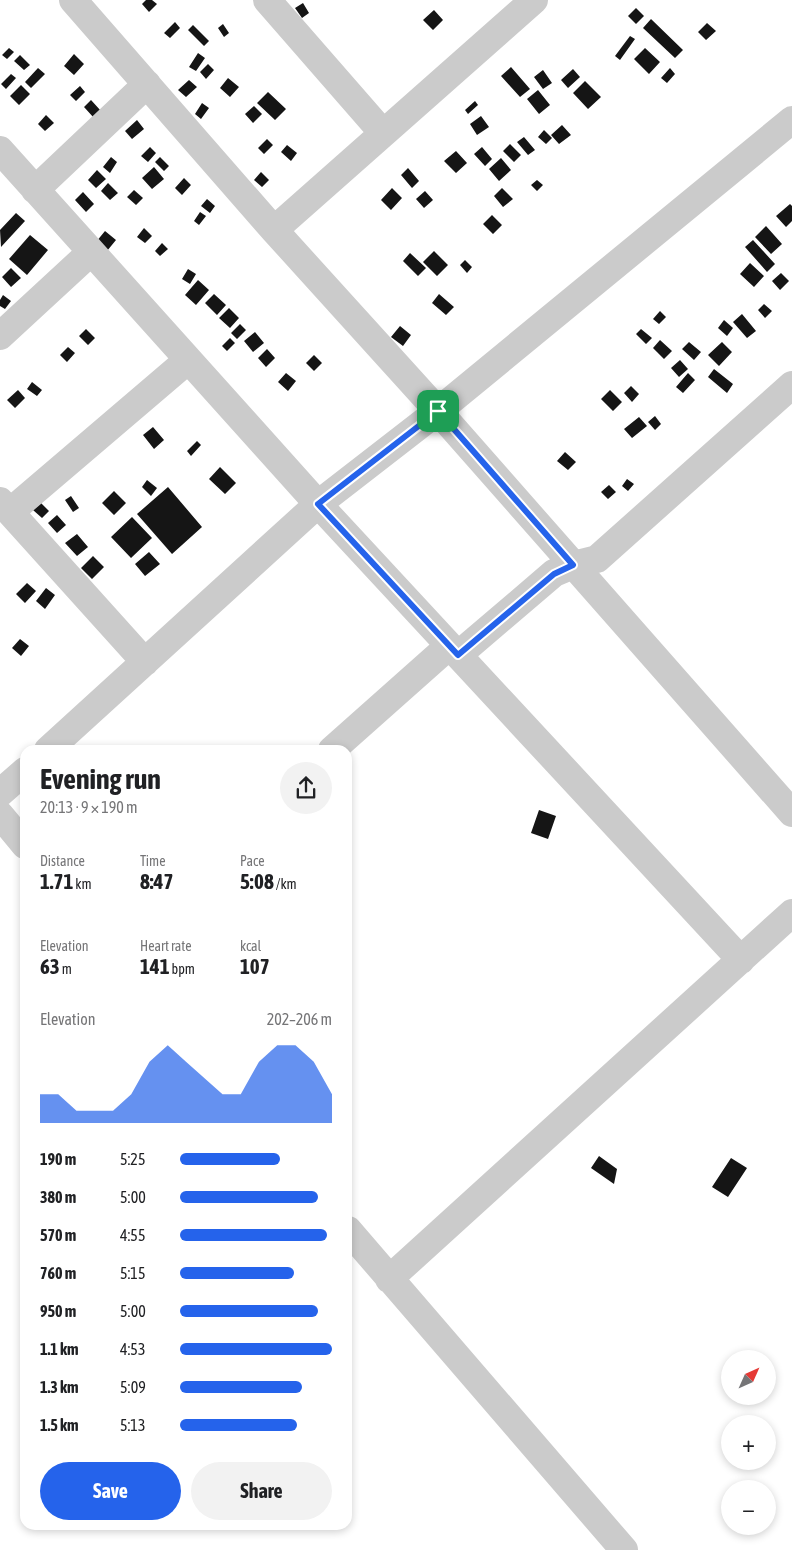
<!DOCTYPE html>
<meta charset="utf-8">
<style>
:root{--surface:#fff;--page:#f2f2f2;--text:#202124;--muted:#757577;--accent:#2563eb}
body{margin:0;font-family:"Asap Condensed",sans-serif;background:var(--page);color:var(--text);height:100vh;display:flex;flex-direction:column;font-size:19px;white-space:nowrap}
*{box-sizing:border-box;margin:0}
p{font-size:16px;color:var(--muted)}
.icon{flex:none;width:28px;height:28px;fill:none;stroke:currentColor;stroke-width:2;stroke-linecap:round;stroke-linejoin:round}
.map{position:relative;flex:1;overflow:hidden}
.sheet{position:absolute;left:20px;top:745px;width:332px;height:785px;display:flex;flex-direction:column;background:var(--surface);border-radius:15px;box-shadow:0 2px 8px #0003}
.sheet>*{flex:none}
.needle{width:32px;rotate:45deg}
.tools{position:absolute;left:721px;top:1350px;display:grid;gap:10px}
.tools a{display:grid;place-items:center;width:55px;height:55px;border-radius:50%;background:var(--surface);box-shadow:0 2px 8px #0003;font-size:25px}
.pin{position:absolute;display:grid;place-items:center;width:42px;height:42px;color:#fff;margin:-21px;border-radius:10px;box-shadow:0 2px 8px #0006}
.round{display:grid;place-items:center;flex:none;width:52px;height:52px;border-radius:26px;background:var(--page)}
.overview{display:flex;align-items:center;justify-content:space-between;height:85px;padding:0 20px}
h1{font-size:28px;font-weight:700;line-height:38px}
.figures{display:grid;grid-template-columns:repeat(3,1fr);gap:8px;height:85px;padding:5px 20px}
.figures div{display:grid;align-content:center}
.figures b{font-size:21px;font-weight:700}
.figures small{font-size:14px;font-weight:400}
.figures p{font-size:14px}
.chart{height:140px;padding:10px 20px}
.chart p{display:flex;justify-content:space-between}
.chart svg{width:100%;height:90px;margin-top:5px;fill:var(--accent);opacity:.7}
.cta{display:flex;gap:10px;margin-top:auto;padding:10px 20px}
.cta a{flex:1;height:58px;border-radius:30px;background:var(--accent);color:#fff;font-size:20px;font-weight:700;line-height:58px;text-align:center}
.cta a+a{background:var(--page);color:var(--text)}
ul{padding:0 20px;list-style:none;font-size:16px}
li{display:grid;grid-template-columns:80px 60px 1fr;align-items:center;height:38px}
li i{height:12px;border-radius:6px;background:var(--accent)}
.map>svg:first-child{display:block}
.building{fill:#151515}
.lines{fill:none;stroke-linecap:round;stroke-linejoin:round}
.minor{stroke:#cbcbcb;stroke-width:28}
.route-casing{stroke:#fff;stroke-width:10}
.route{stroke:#2563eb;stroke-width:6}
</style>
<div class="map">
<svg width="792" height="1550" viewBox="0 0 792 1550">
<rect width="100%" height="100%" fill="#fff"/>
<path class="building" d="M146 0H152L157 4 149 12 142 4Z
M303 3 309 13 302 18 295 8Z
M636 8 644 16 636 24 628 16Z
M434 10 443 20 433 30 423 20Z
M651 19 683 50 675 58 643 28Z
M175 22 180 28 170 38 164 33Z
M707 23 716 31 706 40 698 32Z
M223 24 229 33 224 37 218 28Z
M193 25 209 41 204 46 188 30Z
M630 36 635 39 620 60 615 56Z
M9 48 14 52 7 59 2 55Z
M645 48 660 62 649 74 634 59Z
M198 53 205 58 196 71 189 67Z
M74 54 84 64 74 75 64 66Z
M20 55 30 65 24 70 14 61Z
M208 64 214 70 206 79 200 72Z
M511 67 530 89 520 97 501 76Z
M38 68 45 74 31 88 25 82Z
M670 68 675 74 667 83 661 78Z
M573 69 580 77 568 88 561 80Z
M543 70 552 83 543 89 534 77Z
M11 74 16 78 6 89 1 84Z
M228 78 239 87 230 97 220 88Z
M189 80 197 87 186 97 178 90Z
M585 81 601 97 588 109 573 93Z
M21 85 30 94 19 105 10 96Z
M80 86 85 92 76 101 70 95Z
M538 90 550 105 539 114 527 99Z
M268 92 286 109 275 120 257 103Z
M91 100 101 111 94 118 84 107Z
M475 101 478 105 468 114 465 110Z
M202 103 209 108 201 119 195 114Z
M254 106 262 114 253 123 245 114Z
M46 115 54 123 45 131 38 124Z
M481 116 489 127 477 135 470 124Z
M137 120 144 129 132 139 125 131Z
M562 125 571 135 559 144 551 135Z
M544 130 552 138 546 144 538 137Z
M524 137 535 150 528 155 517 142Z
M267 139 273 145 264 154 258 148Z
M510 144 521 155 514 162 503 151Z
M287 145 297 153 291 161 281 152Z
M150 147 156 153 148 162 141 156Z
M482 147 492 159 485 166 474 154Z
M456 151 467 163 456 173 444 161Z
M111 157 117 162 110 173 103 167Z
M160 157 169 166 164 171 155 162Z
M501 158 511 170 499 181 489 169Z
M154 167 164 179 152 189 142 178Z
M408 168 419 181 412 188 401 175Z
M97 170 106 179 96 188 88 180Z
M261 172 269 180 262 187 254 180Z
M184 178 191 185 182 195 175 188Z
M537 180 543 185 537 191 531 185Z
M108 183 118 193 110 200 101 191Z
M392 188 402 198 391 210 381 200Z
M502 188 513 199 503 207 494 196Z
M134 190 143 198 136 205 127 197Z
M425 191 433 200 424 208 416 199Z
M83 192 94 204 86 212 75 200Z
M207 199 215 206 210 213 201 206Z
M790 204 792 206V221L786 227 776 216Z
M200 212 206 216 199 225 194 221Z
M16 213 25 221 1 247 0 230Z
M492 215 502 225 493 234 483 224Z
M766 226 782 244 771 254 755 237Z
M144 228 152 236 145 243 137 237Z
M105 231 116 240 107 251 96 242Z
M30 235 48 250 27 275 9 259Z
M753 240 775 264 767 272 745 247Z
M162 243 168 249 160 256 155 251Z
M434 251 448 265 437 276 423 262Z
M410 253 426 268 418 276 403 261Z
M465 260 472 267 467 273 460 265Z
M750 263 764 276 754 287 740 274Z
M11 268 21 278 11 287 2 277Z
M188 269 196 274 190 284 182 279Z
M781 273 789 281 780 290 772 281Z
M198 280 209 290 196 305 185 295Z
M214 294 226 305 217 315 205 303Z
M439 294 454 307 446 315 432 303Z
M3 295 11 301 5 309 0 306V300Z
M764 304 772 311 765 318 758 310Z
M229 308 239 318 230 328 219 318Z
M660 311 666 317 659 324 653 319Z
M742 314 756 331 747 338 733 322Z
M724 320 733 328 727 336 718 328Z
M240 324 246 330 237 339 231 333Z
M400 326 411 335 403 346 391 337Z
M86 329 95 338 88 345 79 336Z
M641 329 652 338 646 344 636 334Z
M255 332 264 343 253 352 244 341Z
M230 338 235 343 227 351 222 346Z
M660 340 672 351 664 359 653 348Z
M689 342 701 352 694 360 682 349Z
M722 342 732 352 719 366 708 355Z
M68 347 75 353 67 362 60 355Z
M267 349 275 358 266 367 258 358Z
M314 355 322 363 314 371 306 363Z
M680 360 688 369 679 377 671 368Z
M714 369 733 384 727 393 708 377Z
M286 373 296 381 288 391 278 382Z
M688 373 695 380 683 393 676 387Z
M32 382 42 390 37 396 27 389Z
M631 386 639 394 632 402 624 393Z
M18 390 25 398 15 408 7 400Z
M610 390 622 402 613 411 601 399Z
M655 416 661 424 655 430 648 422Z
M639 417 647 426 632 438 624 429Z
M153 427 164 440 154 449 143 435Z
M197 441 201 445 191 456 187 451Z
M565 452 576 462 568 470 557 461Z
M220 467 236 483 225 494 209 479Z
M627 479 634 484 628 491 622 486Z
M147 480 157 488 151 496 142 487Z
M609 485 616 492 608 499 601 492Z
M168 487 202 527 172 554 137 514Z
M114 491 126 503 114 515 102 503Z
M71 496 79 508 73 512 65 500Z
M41 503 49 511 42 518 33 510Z
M57 515 66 525 57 533 48 523Z
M132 517 152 538 131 558 111 537Z
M77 534 88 547 77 556 65 543Z
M149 552 160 564 145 576 135 564Z
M93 556 104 567 92 579 81 568Z
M27 583 36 591 25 603 16 594Z
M46 588 55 595 45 609 36 601Z
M20 639 29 646 21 656 12 648Z
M539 810 556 816 548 839 531 833Z
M599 1156 617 1169 614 1184 591 1168Z
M731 1158 747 1168 728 1197 712 1187Z"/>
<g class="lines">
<path class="minor" d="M73 0 274 230 438 411 792 813
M267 0 383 133
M0 150 318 504 741 960
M35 190 147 84
M274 230 534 0
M0 336 91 252
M0 501 145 662
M10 512 188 360
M458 655 554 573 573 565 597 559 792 385
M48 750 318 504 438 411 792 120
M332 750 449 646
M0 793 25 771
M0 815 25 845
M348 1230 624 1550
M389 1279 792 913"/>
</g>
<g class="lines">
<g class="route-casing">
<path id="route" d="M438 411 573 565 554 574 458 655 318 504Z"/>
</g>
<use href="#route" class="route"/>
</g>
</svg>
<div class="tools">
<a><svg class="needle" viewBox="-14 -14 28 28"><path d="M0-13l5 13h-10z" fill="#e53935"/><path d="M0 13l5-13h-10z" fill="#757577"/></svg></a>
<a>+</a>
<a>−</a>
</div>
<div class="pin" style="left:438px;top:411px;background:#1e9e55"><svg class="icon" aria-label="arrive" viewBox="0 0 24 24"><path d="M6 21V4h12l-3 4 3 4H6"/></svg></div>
<section class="sheet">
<div class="overview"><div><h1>Evening run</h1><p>20:13 · 9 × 190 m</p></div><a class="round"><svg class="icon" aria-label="share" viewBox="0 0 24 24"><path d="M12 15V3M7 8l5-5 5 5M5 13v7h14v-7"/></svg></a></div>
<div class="figures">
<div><p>Distance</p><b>1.71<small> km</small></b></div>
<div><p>Time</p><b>8:47</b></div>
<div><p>Pace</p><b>5:08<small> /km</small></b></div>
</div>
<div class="figures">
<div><p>Elevation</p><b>63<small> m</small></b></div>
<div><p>Heart rate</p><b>141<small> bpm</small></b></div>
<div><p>kcal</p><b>107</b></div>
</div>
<div class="chart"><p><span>Elevation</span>202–206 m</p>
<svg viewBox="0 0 160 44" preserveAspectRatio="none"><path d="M0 44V30L10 30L20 38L30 38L40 38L50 30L60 14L70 6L80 14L90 22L100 30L110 30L120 14L130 6L140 6L150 14L160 30V44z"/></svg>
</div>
<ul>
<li><b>190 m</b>5:25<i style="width:66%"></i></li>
<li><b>380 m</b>5:00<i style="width:91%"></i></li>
<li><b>570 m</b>4:55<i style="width:97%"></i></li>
<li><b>760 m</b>5:15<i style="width:75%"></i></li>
<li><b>950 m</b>5:00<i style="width:91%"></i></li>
<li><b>1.1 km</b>4:53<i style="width:100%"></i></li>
<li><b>1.3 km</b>5:09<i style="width:80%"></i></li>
<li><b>1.5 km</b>5:13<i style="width:77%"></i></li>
</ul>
<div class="cta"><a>Save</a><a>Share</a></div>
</section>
</div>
